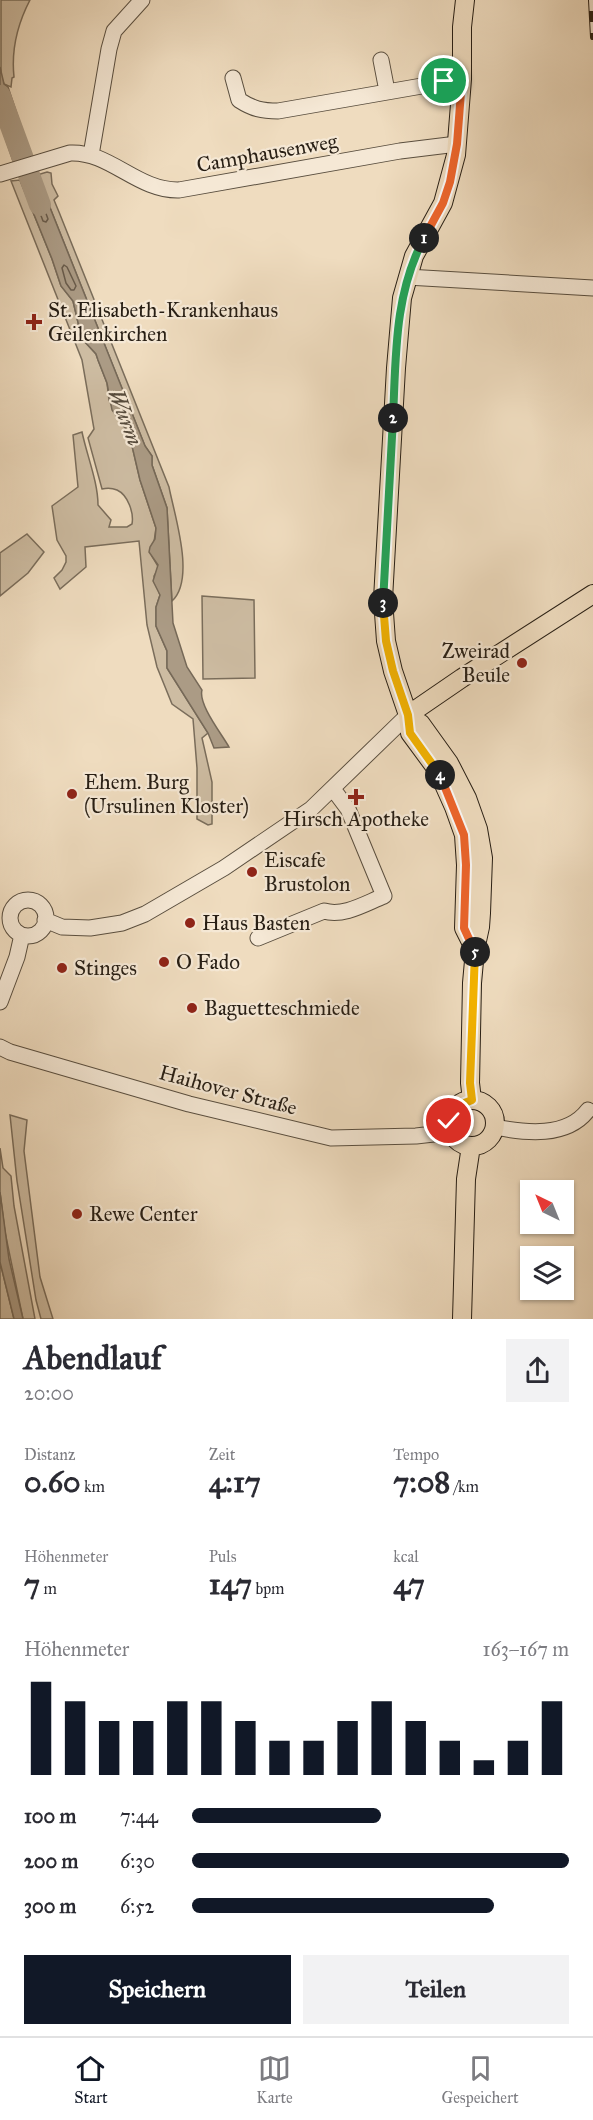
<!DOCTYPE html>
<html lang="de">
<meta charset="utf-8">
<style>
:root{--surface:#fff;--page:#f2f2f3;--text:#2b2b33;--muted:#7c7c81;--line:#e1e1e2;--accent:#111827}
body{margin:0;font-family:"IM FELL Great Primer",serif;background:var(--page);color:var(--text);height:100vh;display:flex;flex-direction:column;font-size:22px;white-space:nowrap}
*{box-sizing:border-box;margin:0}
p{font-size:20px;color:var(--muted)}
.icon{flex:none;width:33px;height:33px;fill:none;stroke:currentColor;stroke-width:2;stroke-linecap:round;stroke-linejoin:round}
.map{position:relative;height:1319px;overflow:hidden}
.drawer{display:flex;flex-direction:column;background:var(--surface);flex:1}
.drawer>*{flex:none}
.needle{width:39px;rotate:317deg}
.tools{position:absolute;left:520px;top:1180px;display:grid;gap:12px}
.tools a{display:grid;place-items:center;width:54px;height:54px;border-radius:0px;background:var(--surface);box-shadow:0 2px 4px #0004;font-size:30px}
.pin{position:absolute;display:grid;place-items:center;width:51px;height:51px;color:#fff;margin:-26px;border:3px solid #fff;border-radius:50%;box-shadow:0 2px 6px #0007}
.km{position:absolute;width:30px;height:30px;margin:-15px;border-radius:50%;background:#222;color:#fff;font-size:16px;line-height:30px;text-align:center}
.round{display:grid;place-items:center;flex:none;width:63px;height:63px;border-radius:0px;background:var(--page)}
.summary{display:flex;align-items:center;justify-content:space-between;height:102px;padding:0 24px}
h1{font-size:33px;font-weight:700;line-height:45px}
.stats{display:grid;grid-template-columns:repeat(3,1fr);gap:9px;height:102px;padding:6px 24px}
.stats div{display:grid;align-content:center}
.stats b{font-size:30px;font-weight:700}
.stats small{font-size:16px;font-weight:400}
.stats p{font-size:16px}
.chart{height:168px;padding:12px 24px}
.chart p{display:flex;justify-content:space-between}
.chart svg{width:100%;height:108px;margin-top:6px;stroke:var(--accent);stroke-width:6}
.primary-button{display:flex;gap:12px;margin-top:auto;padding:12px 24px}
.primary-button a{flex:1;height:69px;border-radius:0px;background:var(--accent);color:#fff;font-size:24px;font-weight:700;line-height:69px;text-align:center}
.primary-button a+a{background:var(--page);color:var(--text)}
ul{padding:0 24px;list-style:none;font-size:20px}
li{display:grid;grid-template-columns:96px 72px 1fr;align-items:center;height:45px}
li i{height:15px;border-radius:8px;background:var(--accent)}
.tabs{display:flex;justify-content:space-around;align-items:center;height:84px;border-top:2px solid var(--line);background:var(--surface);font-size:16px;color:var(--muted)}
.tabs a{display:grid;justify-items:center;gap:3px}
.tabs .active{color:var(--accent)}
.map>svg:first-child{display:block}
.green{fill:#cdbca2;stroke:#7a6d5b;stroke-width:1.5}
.water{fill:#ab9b85;stroke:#766958;stroke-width:1.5}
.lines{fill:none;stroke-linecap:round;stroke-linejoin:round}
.shore{stroke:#695c4c;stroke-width:1.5}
.river{stroke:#ab9b85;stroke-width:22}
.minor-casing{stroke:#594e3f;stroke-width:17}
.major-casing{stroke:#271e14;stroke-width:20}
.minor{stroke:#f5e8d5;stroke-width:15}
.major{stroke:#efdcbf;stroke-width:18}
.rail-casing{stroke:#271e14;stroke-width:6}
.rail{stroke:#f5e8d5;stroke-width:4;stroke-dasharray:11;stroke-linecap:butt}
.split-1-casing{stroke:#fff;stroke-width:12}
.split-2-casing{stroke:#fff;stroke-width:12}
.split-3-casing{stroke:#fff;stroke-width:12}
.split-4-casing{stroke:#fff;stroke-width:12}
.split-5-casing{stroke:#fff;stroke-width:12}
.split-6-casing{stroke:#fff;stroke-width:12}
.split-1{stroke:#f0652b;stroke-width:8}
.split-2{stroke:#22a559;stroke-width:8}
.split-3{stroke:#22a559;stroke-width:8}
.split-4{stroke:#f5b400;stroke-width:8}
.split-5{stroke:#f0652b;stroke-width:8}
.split-6{stroke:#f5b400;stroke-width:8}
.poi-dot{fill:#8f2418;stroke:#f5e8d5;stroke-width:2}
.labels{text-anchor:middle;stroke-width:4.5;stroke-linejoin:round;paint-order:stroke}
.street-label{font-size:21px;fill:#271e14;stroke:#f5e8d5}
.poi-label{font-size:21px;fill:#271e14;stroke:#f5e8d5;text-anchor:start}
.water-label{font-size:22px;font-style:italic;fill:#554a3c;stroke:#f5e8d5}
</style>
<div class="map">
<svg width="593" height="1319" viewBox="0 0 593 1319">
<rect width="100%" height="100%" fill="#efdcbf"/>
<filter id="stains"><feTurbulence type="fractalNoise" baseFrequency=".00333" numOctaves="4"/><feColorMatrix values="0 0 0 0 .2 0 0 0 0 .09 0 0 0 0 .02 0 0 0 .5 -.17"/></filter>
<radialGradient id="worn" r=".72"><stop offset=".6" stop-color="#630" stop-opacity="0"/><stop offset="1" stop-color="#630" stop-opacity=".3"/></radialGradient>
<path class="green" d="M1 0H30C17 25 11 49 14 77L12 78 11 87 4 84 1 76Z
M47 172 51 173 52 184 58 196 54 200 59 212 169 487C174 514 196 579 172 601L167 508 152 465V456L145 446 37 175Z
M20 180 52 259 61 286 73 301 80 331 85 342 96 354 98 360 107 383 109 400 118 419 129 433 140 480 156 528 152 556 159 568 154 576 160 595 156 607V626L167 651V668L208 733 202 738 212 782V824L208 825 197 819V768L193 719 172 704 157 667 147 625 139 541 85 547 86 567 60 589 54 578 62 570 66 562V556L57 540 52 506 78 487 73 435 82 432C87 456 98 482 98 505L111 520 109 527H127L132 524C134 513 128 495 117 490 112 488 107 488 102 489L88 438 94 429 82 360 11 181Z
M27 534 44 552 28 573 0 596V553Z
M202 596 254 600 255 678 203 679Z
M10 1115 27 1120 24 1151 40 1277 53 1319H41L36 1300 17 1181Z
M0 1148 3 1168 11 1176 14 1206 35 1319H23L5 1232 0 1192Z
M0 1262 14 1319H0Z"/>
<path class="water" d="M0 67 4 84 8 87 31 156 13 161 0 123Z
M37 175 145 446 152 456V465L167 508 173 623 187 667 202 690C198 704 221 733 229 747L214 748 208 733 167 668V651L156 626V607L160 595 153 581 158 565 149 552 150 547 155 539 156 528 140 480 129 433 112 410 107 383 98 360 96 354 85 342 80 331 73 301 61 286 52 259 20 180Z
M0 1192 9 1259 23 1319H14L0 1262Z"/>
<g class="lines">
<path class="shore" d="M0 89 4 92 23 148 22 152 16 151 7 128 0 125
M35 194 39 195 48 219 46 222 43 221 34 197Z
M64 265 67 267 76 286 74 290H71L66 283 62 268Z"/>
<path class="river" d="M0 96 40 205"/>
<g class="minor-casing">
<path id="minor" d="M381 60 387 91
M233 78 239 100C253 109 262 111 278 111L462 79
M91 155 109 49 114 31 142 0
M0 174 70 153C110 151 137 191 179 190L400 151 457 144
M407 277 593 288
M10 918a18 18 0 1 1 36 0a18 18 0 1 1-36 0Z
M45 920 62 927 90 928 122 923 145 914 224 868 311 809 408 715
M258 938 324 911C344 917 366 903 384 896L348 809 333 789
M0 1002 17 957 22 935
M0 1047 10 1052 189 1104 331 1138 416 1136 451 1132
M495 1127C525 1133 567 1138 588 1110"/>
</g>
<g class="major-casing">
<path id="major" d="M465 0 462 27V79L456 155 443 203 414 256 402 298 396 368 383 599 386 641 393 671 408 715 410 733 438 771 454 807 464 835 466 865 464 928 475 950
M408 715 421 724 449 763 467 798 478 829 483 858 481 913 480 927 475 950 472 983 470 1083 472 1100
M408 715 462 678 593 594
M449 1123a23 23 0 1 1 46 0a23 23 0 1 1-46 0Z
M462 1319 466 1179 471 1146"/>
</g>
<use href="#minor" class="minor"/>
<use href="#major" class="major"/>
<g class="rail-casing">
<path id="rail" d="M591 0 593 37"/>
</g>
<use href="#rail" class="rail"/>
</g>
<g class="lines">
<g class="split-1-casing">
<path id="split-1" d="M424 238 443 203 450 182 457 144 462 79 444 81"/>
</g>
<g class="split-2-casing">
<path id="split-2" d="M393 418C396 356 394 295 424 238"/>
</g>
<g class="split-3-casing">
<path id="split-3" d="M383 603 393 418"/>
</g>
<g class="split-4-casing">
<path id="split-4" d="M383 603 386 641 393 671 408 715 410 733 440 775"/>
</g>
<g class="split-5-casing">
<path id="split-5" d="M440 775 464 835 466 865 464 928 475 952"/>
</g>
<g class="split-6-casing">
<path id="split-6" d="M449 1121 457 1106 472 1100 470 1083 475 952"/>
</g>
<use href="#split-1" class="split-1"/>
<use href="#split-2" class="split-2"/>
<use href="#split-3" class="split-3"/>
<use href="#split-4" class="split-4"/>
<use href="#split-5" class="split-5"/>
<use href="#split-6" class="split-6"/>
</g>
<g class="poi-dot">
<path d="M31 313h6v6h6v6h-6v6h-6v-6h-6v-6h6z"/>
<circle cx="522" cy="663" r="6"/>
<circle cx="72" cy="794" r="6"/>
<path d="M353 788h6v6h6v6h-6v6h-6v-6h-6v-6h6z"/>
<circle cx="252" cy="872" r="6"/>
<circle cx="190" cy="923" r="6"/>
<circle cx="164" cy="962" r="6"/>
<circle cx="62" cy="968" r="6"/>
<circle cx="192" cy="1008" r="6"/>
<circle cx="77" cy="1214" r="6"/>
</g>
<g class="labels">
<g class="street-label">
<text transform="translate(267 153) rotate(-10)" y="7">Camphausenweg</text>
<text transform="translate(228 1090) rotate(15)" y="7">Haihover Straße</text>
</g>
<g class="poi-label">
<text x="48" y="317">St. Elisabeth-Krankenhaus<tspan x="48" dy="24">Geilenkirchen</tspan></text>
<text x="510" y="658" text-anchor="end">Zweirad<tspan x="510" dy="24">Beule</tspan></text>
<text x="84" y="789">Ehem. Burg<tspan x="84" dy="24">(Ursulinen Kloster)</tspan></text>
<text x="356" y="826" text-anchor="middle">Hirsch Apotheke</text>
<text x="264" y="867">Eiscafe<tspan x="264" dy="24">Brustolon</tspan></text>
<text x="202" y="930">Haus Basten</text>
<text x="176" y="969">O Fado</text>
<text x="74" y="975">Stinges</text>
<text x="204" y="1015">Baguetteschmiede</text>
<text x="89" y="1221">Rewe Center</text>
</g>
<g class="water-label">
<text transform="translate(126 417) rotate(69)" y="8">Wurm</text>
</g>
</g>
<rect width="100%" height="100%" filter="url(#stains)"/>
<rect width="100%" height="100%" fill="url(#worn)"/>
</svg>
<div class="tools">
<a><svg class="needle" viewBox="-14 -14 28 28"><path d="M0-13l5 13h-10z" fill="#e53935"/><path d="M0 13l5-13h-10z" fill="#7c7c81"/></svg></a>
<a><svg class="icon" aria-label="layers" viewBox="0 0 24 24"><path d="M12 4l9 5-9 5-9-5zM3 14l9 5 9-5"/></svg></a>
</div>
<div class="pin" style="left:444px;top:81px;background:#1e9e55"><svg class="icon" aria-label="arrive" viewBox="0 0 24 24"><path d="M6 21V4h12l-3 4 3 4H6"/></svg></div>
<div class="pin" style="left:449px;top:1121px;background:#d93025"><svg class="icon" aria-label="check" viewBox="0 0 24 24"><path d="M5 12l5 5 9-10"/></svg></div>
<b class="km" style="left:424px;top:238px">1</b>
<b class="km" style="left:393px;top:418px">2</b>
<b class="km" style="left:383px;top:603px">3</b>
<b class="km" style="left:440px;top:775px">4</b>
<b class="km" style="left:475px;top:952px">5</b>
</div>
<section class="drawer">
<div class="summary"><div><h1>Abendlauf</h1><p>20:00</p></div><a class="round"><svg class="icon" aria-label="share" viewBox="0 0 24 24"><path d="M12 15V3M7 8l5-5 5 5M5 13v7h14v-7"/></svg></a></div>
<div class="stats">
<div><p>Distanz</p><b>0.60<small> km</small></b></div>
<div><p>Zeit</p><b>4:17</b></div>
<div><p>Tempo</p><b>7:08<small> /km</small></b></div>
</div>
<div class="stats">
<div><p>Höhenmeter</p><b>7<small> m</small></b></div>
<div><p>Puls</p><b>147<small> bpm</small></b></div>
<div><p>kcal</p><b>47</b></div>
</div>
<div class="chart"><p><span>Höhenmeter</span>163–167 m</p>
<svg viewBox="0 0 160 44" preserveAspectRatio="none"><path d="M5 44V6M15 44V14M25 44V22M35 44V22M45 44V14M55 44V14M65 44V22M75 44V30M85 44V30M95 44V22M105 44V14M115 44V22M125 44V30M135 44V38M145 44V30M155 44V14"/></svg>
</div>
<ul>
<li><b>100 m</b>7:44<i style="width:50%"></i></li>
<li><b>200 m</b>6:30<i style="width:100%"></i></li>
<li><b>300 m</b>6:52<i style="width:80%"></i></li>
</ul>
<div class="primary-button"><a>Speichern</a><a>Teilen</a></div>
</section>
<nav class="tabs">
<a class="active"><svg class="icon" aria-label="home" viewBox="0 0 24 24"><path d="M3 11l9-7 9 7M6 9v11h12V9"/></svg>Start</a>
<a><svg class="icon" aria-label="map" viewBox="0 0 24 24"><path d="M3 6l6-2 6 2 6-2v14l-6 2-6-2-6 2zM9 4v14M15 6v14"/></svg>Karte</a>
<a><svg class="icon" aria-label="saved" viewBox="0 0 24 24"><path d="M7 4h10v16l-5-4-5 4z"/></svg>Gespeichert</a>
</nav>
